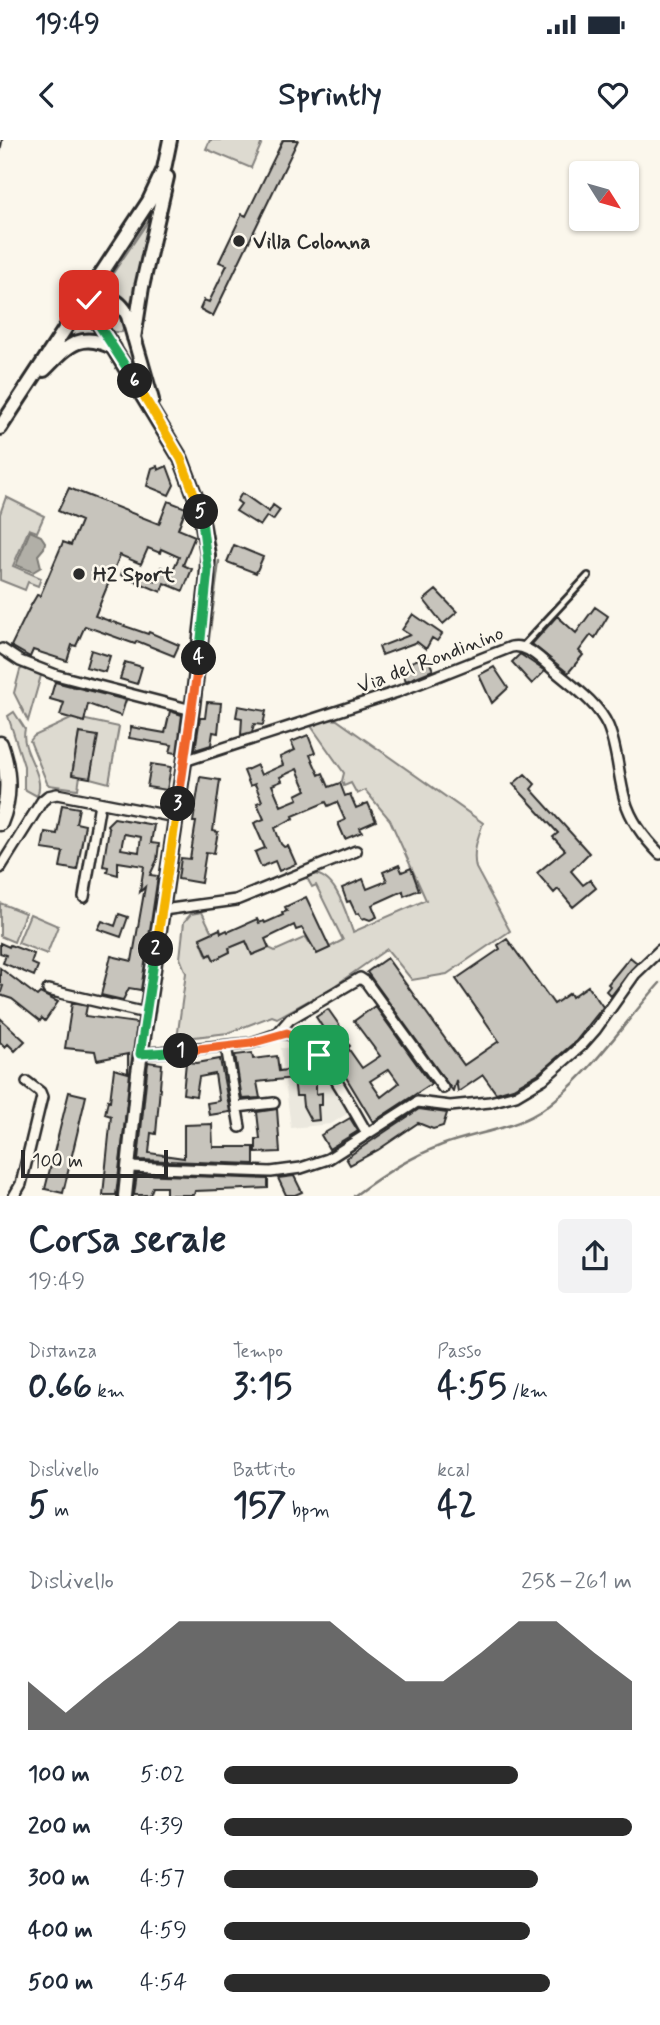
<!DOCTYPE html>
<html lang="it">
<meta charset="utf-8">
<style>
:root{--surface:#fff;--page:#f2f2f3;--text:#1f2937;--muted:#747a83;--accent:#2b2b2b}
body{margin:0;font-family:Mynerve,sans-serif;background:var(--page);color:var(--text);height:100vh;display:flex;flex-direction:column;font-size:26px;white-space:nowrap}
*{box-sizing:border-box;margin:0}
p{font-size:23px;color:var(--muted)}
.icon{flex:none;width:38px;height:38px;fill:none;stroke:currentColor;stroke-width:2;stroke-linecap:round;stroke-linejoin:round}
.map{position:relative;height:1056px;overflow:hidden}
.drawer{display:flex;flex-direction:column;background:var(--surface);flex:1}
.drawer>*{flex:none}
.needle{width:46px;rotate:127deg}
.buttons{position:absolute;left:569px;top:21px;display:grid;gap:14px}
.buttons a{display:grid;place-items:center;width:70px;height:70px;border-radius:7px;background:var(--surface);box-shadow:0 2px 5px #0004;font-size:35px}
.scale{position:absolute;left:21px;bottom:18px;width:147px;box-sizing:border-box;padding-left:7px;border:4px solid #2b2b2b;border-top:0;font-size:19px;line-height:24px;white-space:nowrap;color:#2b2b2b;-webkit-text-stroke:5px #fbf7ec;paint-order:stroke}
.pin{position:absolute;display:grid;place-items:center;width:60px;height:60px;color:#fff;margin:-30px;border-radius:14px;box-shadow:0 4px 10px #0006}
.km{position:absolute;width:35px;height:35px;margin:-18px;border-radius:50%;background:#222;color:#fff;font-size:19px;line-height:35px;text-align:center}
.round{display:grid;place-items:center;flex:none;width:74px;height:74px;border-radius:7px;background:var(--page)}
.headline{display:flex;align-items:center;justify-content:space-between;height:119px;padding:0 28px}
h1{font-size:38px;font-weight:800;line-height:52px}
.metrics{display:grid;grid-template-columns:repeat(3,1fr);gap:10px;height:119px;padding:7px 28px}
.metrics div{display:grid;align-content:center}
.metrics b{font-size:35px;font-weight:800}
.metrics small{font-size:19px;font-weight:400}
.metrics p{font-size:19px}
.chart{height:196px;padding:14px 28px}
.chart p{display:flex;justify-content:space-between}
.chart svg{width:100%;height:126px;margin-top:7px;fill:var(--accent);opacity:.7}
ul{padding:0 28px;list-style:none;font-size:23px}
li{display:grid;grid-template-columns:112px 84px 1fr;align-items:center;height:52px}
li i{height:18px;border-radius:9px;background:var(--accent)}
.status{display:flex;justify-content:space-between;align-items:center;height:49px;padding:0 35px;background:var(--surface);direction:ltr}
.status svg{height:19px;fill:currentColor}
header{display:flex;justify-content:space-between;align-items:center;height:91px;padding:0 28px;background:var(--surface);font-size:32px;font-weight:800}
.map>svg:first-child{display:block}
.built{fill:#ebe8de}
.green{fill:#dddad0;stroke:#84827e;stroke-width:2}
.water{fill:#b1afa7;stroke:#7b7a75;stroke-width:2}
.lines{fill:none;stroke-linecap:round;stroke-linejoin:round}
.stream{stroke:#7b7a75;stroke-width:2.5}
.building{fill:#c7c4bc;stroke:#2b2b2b;stroke-width:2;fill-rule:evenodd}
.lane-casing{stroke:#2b2b2b;stroke-width:10}
.street-casing{stroke:#2b2b2b;stroke-width:14}
.secondary-casing{stroke:#2b2b2b;stroke-width:18}
.primary-casing{stroke:#2b2b2b;stroke-width:19}
.lane{stroke:#fbf7ec;stroke-width:4.5}
.street{stroke:#fbf7ec;stroke-width:9}
.secondary{stroke:#fbf7ec;stroke-width:12}
.primary{stroke:#fbf7ec;stroke-width:14}
.rail{stroke:#2b2b2b;stroke-width:2.5}
.split-1-casing{stroke:#fff;stroke-width:14}
.split-2-casing{stroke:#fff;stroke-width:14}
.split-3-casing{stroke:#fff;stroke-width:14}
.split-4-casing{stroke:#fff;stroke-width:14}
.split-5-casing{stroke:#fff;stroke-width:14}
.split-6-casing{stroke:#fff;stroke-width:14}
.split-7-casing{stroke:#fff;stroke-width:14}
.split-1{stroke:#f0652b;stroke-width:9}
.split-2{stroke:#22a559;stroke-width:9}
.split-3{stroke:#f5b400;stroke-width:9}
.split-4{stroke:#f0652b;stroke-width:9}
.split-5{stroke:#22a559;stroke-width:9}
.split-6{stroke:#f5b400;stroke-width:9}
.split-7{stroke:#22a559;stroke-width:9}
.poi-dot{fill:#2b2b2b;stroke:#fbf7ec;stroke-width:2.5}
.labels{text-anchor:middle;stroke-width:5;stroke-linejoin:round;paint-order:stroke}
.poi-label{font-size:21px;font-weight:bold;fill:#2b2b2b;stroke:#fbf7ec;text-anchor:start}
.street-label{font-size:21px;fill:#2b2b2b;stroke:#fbf7ec}
</style>
<div class="status"><b>19:49</b><svg viewBox="0 0 49 12"><path d="M0 12V9h3v3zM5 12V6h3v6zM10 12V3h3v9zM15 12V0h3v12zM26 1h20v11H26zM47 4h2v5h-2z"/></svg></div>
<header><svg class="icon" aria-label="back" viewBox="0 0 24 24"><path d="M15 5l-7 7 7 7"/></svg>Sprintly<svg class="icon" aria-label="heart" viewBox="0 0 24 24"><path d="M12 20l-8-8c-3-5 5-10 8-4 3-6 11-1 8 4z"/></svg></header>
<div class="map">
<svg width="660" height="1056" viewBox="0 0 660 1056">
<rect width="100%" height="100%" fill="#fbf7ec"/>
<filter id="ink" filterUnits="userSpaceOnUse"><feTurbulence type="fractalNoise" baseFrequency=".0143" numOctaves="2"/><feDisplacementMap in="SourceGraphic" scale="14" xChannelSelector="R" yChannelSelector="G"/><feConvolveMatrix kernelMatrix="1 2 1 2 8 2 1 2 1" color-interpolation-filters="sRGB"/></filter>
<g filter="url(#ink)">
<path class="built" d="M303 907 312 914 348 973 331 984 291 988 281 908Z"/>
<path class="green" d="M210 0H263L251 28 206 9Z
M153 74 134 172 108 153 101 151Z
M96 162 118 167 125 185 122 192C106 195 96 175 96 162Z
M6 357 44 376 37 392 29 389 13 426 41 438 38 446 28 442 25 450 0 440V374Z
M24 527 42 532 28 581 14 553 20 530Z
M14 572 25 589C19 611 47 635 37 656L24 649V626L8 576Z
M72 577 119 587 109 643 90 638 97 596 79 593 72 634 80 636 78 649 49 645 47 643 30 601 34 596 71 579Z
M330 579 337 580 483 683C478 698 472 711 476 728L510 791 447 834 412 840 387 809 333 847 277 878 272 876 228 893 177 899 186 833 180 818 184 782 191 774 202 772 212 793 200 799 207 816 211 814 214 819 230 812 229 808 246 801 252 815 269 808 275 811 306 797 309 802H311L317 814 343 800 316 745 312 747 307 738 313 734C337 735 346 774 353 792L426 760 390 680 365 650 357 654 351 643 344 646 342 641 344 633 311 586Z
M0 763 25 773 14 802 0 796Z
M30 774 58 786 47 814 18 803Z"/>
<path class="water" d="M30 391 41 396 45 402 44 408 38 415 41 427 33 432 16 425Z"/>
<g class="lines">
<path class="stream" d="M201 558 219 421
M354 1056C382 1035 410 1017 442 1005 474 993 510 990 539 972 589 938 620 887 660 843"/>
</g>
<path class="building" d="M283 0H298L213 176 200 169 204 160 209 162 227 125 219 122 242 74 246 76Z
M157 326 158 330 167 326 174 345 169 355 147 346 152 328Z
M69 348 159 384 168 361 186 368 178 389 195 396 183 425 192 429 183 451 164 443 161 452 121 435 124 428 155 441 161 427 172 432 179 417 161 409 160 413 148 408 141 424 120 415 95 476 148 494 149 492 179 505 174 516 137 501 135 504 85 486 76 506 72 505 67 521 33 510 30 517 11 506 30 467 37 455 40 456 63 402 71 405 81 381 58 371Z
M242 353 269 372 273 365 280 370 273 380 267 376 260 386 236 371 241 364 237 361Z
M234 405 263 417 256 433 227 422Z
M436 450 457 472 443 484 424 460Z
M595 467 608 476 595 498 591 495 579 511 583 515 568 533 532 504 557 476 576 493Z
M413 474 442 494 437 501 432 498 426 509 417 502 382 515 379 507 410 495 402 490Z
M91 510 110 516 105 532 86 527Z
M520 514 545 531 532 544 512 522Z
M427 516 433 530 406 541 400 526Z
M125 522 142 527 137 544 120 539Z
M494 527 508 548 492 563 479 535Z
M55 542 126 560 121 576 88 564 84 582 60 575 64 563 50 559Z
M207 562 221 563 218 593 213 592 211 605 195 610 200 578H205Z
M238 566 266 571 263 585 254 584 252 592 241 595 242 578 236 577Z
M170 571 182 575 177 613 170 612 172 605 129 598 131 587 165 593Z
M79 593 98 596 90 638 72 635Z
M308 595 315 613 310 615 319 635 323 633 329 647 340 643 345 656 350 654 356 668 368 663 376 681 360 688 362 692 345 699 338 683 345 680 337 662 328 666 326 662 293 676 294 678 275 688 281 704 284 707 288 706 296 724 279 731 275 721 261 727 255 712 265 708 254 683 264 679 257 663 262 661 255 644 250 646 244 631 257 625 261 635 283 625 280 617 295 610 291 602ZM297 629 306 650 296 655 298 659 281 666 272 645 282 641 280 637Z
M151 624 171 627 167 650 147 647Z
M525 634 535 644 531 649 589 713 571 731 583 745 590 740 596 748 573 767 558 749 554 753 537 733 565 710 553 697 558 693 513 644Z
M200 637 220 640 213 691 218 692 214 713 206 712 201 743 178 739 181 718 190 719 196 682H193Z
M62 665 79 668 76 683 85 685 77 730 60 727 63 712 42 709 45 692 57 694Z
M114 678 154 685 151 703 159 704 157 720 150 735 158 736 141 850 129 848 123 860 101 855 111 816 132 821 145 747 140 752 144 726 118 722V735L107 732 108 727 103 726 109 689 107 685ZM124 694 141 697 139 712 121 709Z
M399 725 402 732 411 728 419 750 404 756 403 751 372 765 377 777 370 780 365 778 362 779 359 773 356 774 350 761 347 762 342 748 363 739 367 749 387 741 383 732Z
M306 757 330 808 317 814 302 788 296 790 294 785 265 799 269 808 252 815 246 801 229 808 230 812 214 820 211 814 208 816 200 798 220 789 221 793 227 790 228 792 257 779 259 783 264 781 265 783 283 775 282 773 287 771 285 767Z
M119 774 128 777 121 797 98 789 102 781 115 786Z
M507 799 554 864 570 853 572 857 588 846 603 867 576 901 539 933 513 948 496 953 483 935 458 952 456 940 453 951 367 832 387 818 464 925 499 901 456 839 500 809 498 805Z
M0 803 9 807 10 805 34 814 31 823 38 826 34 836 3 823 6 815 0 813Z
M630 817 637 823 611 856 606 851 610 846 608 844Z
M0 828 37 856 40 853 58 862 45 881 42 878 40 881 12 859 0 855 3 846 0 845Z
M72 863 87 866 85 876 137 883 116 1055H103L111 976 105 974 108 960 110 961 114 929 128 933V914L97 920 95 911 65 908Z
M375 866 431 944 373 982 318 891 323 888 316 877 328 869 349 899 346 901 350 906 348 908 362 928 380 916 354 881ZM389 929 399 943 381 957 370 941Z
M0 878 25 901 15 911 8 904 5 907 0 902Z
M252 913 253 919 277 916 279 931 316 926V954L322 953V965H318L319 980 311 981 303 966 302 956H296L294 938 257 942 260 958 242 959 235 915Z
M220 919 230 972 209 975 207 963 219 961 215 934 199 937 196 956 183 954 186 922 197 923Z
M148 922 162 924 156 994 151 993 149 1013 184 1018V985L212 984 213 1007H254V1024L138 1020Z
M69 952 86 956 63 1053 45 1049Z
M277 969 280 1012 256 1013V999H260L257 972Z
M419 969 447 973 443 986 433 989 418 983 378 1010 350 1025 346 1018Z
M350 978 358 991 329 1009 321 995Z
M137 1034 268 1039V1048L195 1051 194 1055H166V1047H153L150 1055H134Z
M294 1036 302 1052 295 1055H286L278 1038Z"/>
<g class="lines">
<g class="lane-casing">
<path id="lane" d="M522 507 588 436"/>
</g>
<g class="street-casing">
<path id="street" d="M2 509 20 521 56 535 192 570
M184 621 397 552 511 507C526 504 537 516 548 525 568 543 597 561 608 586 618 610 618 636 625 660 631 681 645 699 660 714
M0 728 42 661 48 656 57 654 175 677
M84 757 100 663
M163 770 236 760 356 711
M48 850 146 873
M277 894C314 886 350 966 367 993
M226 906 240 987
M140 914 251 903 277 894 290 879 360 838 366 842 443 948
M237 967 274 963
M128 1027 271 1032 301 1028 328 1019 417 962 450 966 490 962 516 955 543 939 581 906 596 889 635 834 660 810
M14 1056 21 1044 42 957 40 952 27 942"/>
</g>
<g class="secondary-casing">
<path id="secondary" d="M90 149V166L95 178 181 319 200 369 208 415 207 442 192 570 138 933 125 1056
M82 162C102 155 118 155 128 176L152 260
M134 198 142 147 167 37
M44 230C68 206 80 190 114 208
M0 288 149 61 164 29 170 0"/>
</g>
<g class="primary-casing">
<path id="primary" d="M0 604C9 630 11 657 0 683"/>
</g>
<use href="#lane" class="lane"/>
<use href="#street" class="street"/>
<use href="#secondary" class="secondary"/>
<use href="#primary" class="primary"/>
<path class="rail" d="M0 11 2 0"/>
</g>
</g>
<g class="lines" filter="url(#ink)">
<g class="split-1-casing">
<path id="split-1" d="M181 911 251 903 287 893 305 901 319 915"/>
</g>
<g class="split-2-casing">
<path id="split-2" d="M156 809 140 914 181 911"/>
</g>
<g class="split-3-casing">
<path id="split-3" d="M156 809 178 664"/>
</g>
<g class="split-4-casing">
<path id="split-4" d="M178 664 199 518"/>
</g>
<g class="split-5-casing">
<path id="split-5" d="M199 518 208 430 201 372"/>
</g>
<g class="split-6-casing">
<path id="split-6" d="M135 241 181 319 201 372"/>
</g>
<g class="split-7-casing">
<path id="split-7" d="M89 160 97 182 135 241"/>
</g>
<use href="#split-1" class="split-1"/>
<use href="#split-2" class="split-2"/>
<use href="#split-3" class="split-3"/>
<use href="#split-4" class="split-4"/>
<use href="#split-5" class="split-5"/>
<use href="#split-6" class="split-6"/>
<use href="#split-7" class="split-7"/>
</g>
<g class="poi-dot">
<circle cx="239" cy="101" r="7"/>
<circle cx="79" cy="434" r="7"/>
</g>
<g class="labels">
<g class="poi-label">
<text x="253" y="108">Villa Colonna</text>
<text x="93" y="441">H2 Sport</text>
</g>
<g class="street-label">
<text transform="translate(430 519) rotate(-21)" y="7">Via del Rondinino</text>
</g>
</g>
</svg>
<div class="buttons">
<a><svg class="needle" viewBox="-14 -14 28 28"><path d="M0-13l5 13h-10z" fill="#e53935"/><path d="M0 13l5-13h-10z" fill="#747a83"/></svg></a>
</div>
<div class="scale">100 m</div>
<div class="pin" style="left:319px;top:915px;background:#1e9e55"><svg class="icon" aria-label="arrive" viewBox="0 0 24 24"><path d="M6 21V4h12l-3 4 3 4H6"/></svg></div>
<div class="pin" style="left:89px;top:160px;background:#d93025"><svg class="icon" aria-label="check" viewBox="0 0 24 24"><path d="M5 12l5 5 9-10"/></svg></div>
<b class="km" style="left:181px;top:911px">1</b>
<b class="km" style="left:156px;top:809px">2</b>
<b class="km" style="left:178px;top:664px">3</b>
<b class="km" style="left:199px;top:518px">4</b>
<b class="km" style="left:201px;top:372px">5</b>
<b class="km" style="left:135px;top:241px">6</b>
</div>
<section class="drawer">
<div class="headline"><div><h1>Corsa serale</h1><p>19:49</p></div><a class="round"><svg class="icon" aria-label="share" viewBox="0 0 24 24"><path d="M12 15V3M7 8l5-5 5 5M5 13v7h14v-7"/></svg></a></div>
<div class="metrics">
<div><p>Distanza</p><b>0.66<small> km</small></b></div>
<div><p>Tempo</p><b>3:15</b></div>
<div><p>Passo</p><b>4:55<small> /km</small></b></div>
</div>
<div class="metrics">
<div><p>Dislivello</p><b>5<small> m</small></b></div>
<div><p>Battito</p><b>157<small> bpm</small></b></div>
<div><p>kcal</p><b>42</b></div>
</div>
<div class="chart"><p><span>Dislivello</span>258–261 m</p>
<svg viewBox="0 0 160 44" preserveAspectRatio="none"><path d="M0 44V27L10 38L20 27L30 17L40 6L50 6L60 6L70 6L80 6L90 17L100 27L110 27L120 17L130 6L140 6L150 17L160 27V44z"/></svg>
</div>
<ul>
<li><b>100 m</b>5:02<i style="width:72%"></i></li>
<li><b>200 m</b>4:39<i style="width:100%"></i></li>
<li><b>300 m</b>4:57<i style="width:77%"></i></li>
<li><b>400 m</b>4:59<i style="width:75%"></i></li>
<li><b>500 m</b>4:54<i style="width:80%"></i></li>
</ul>
</section>
